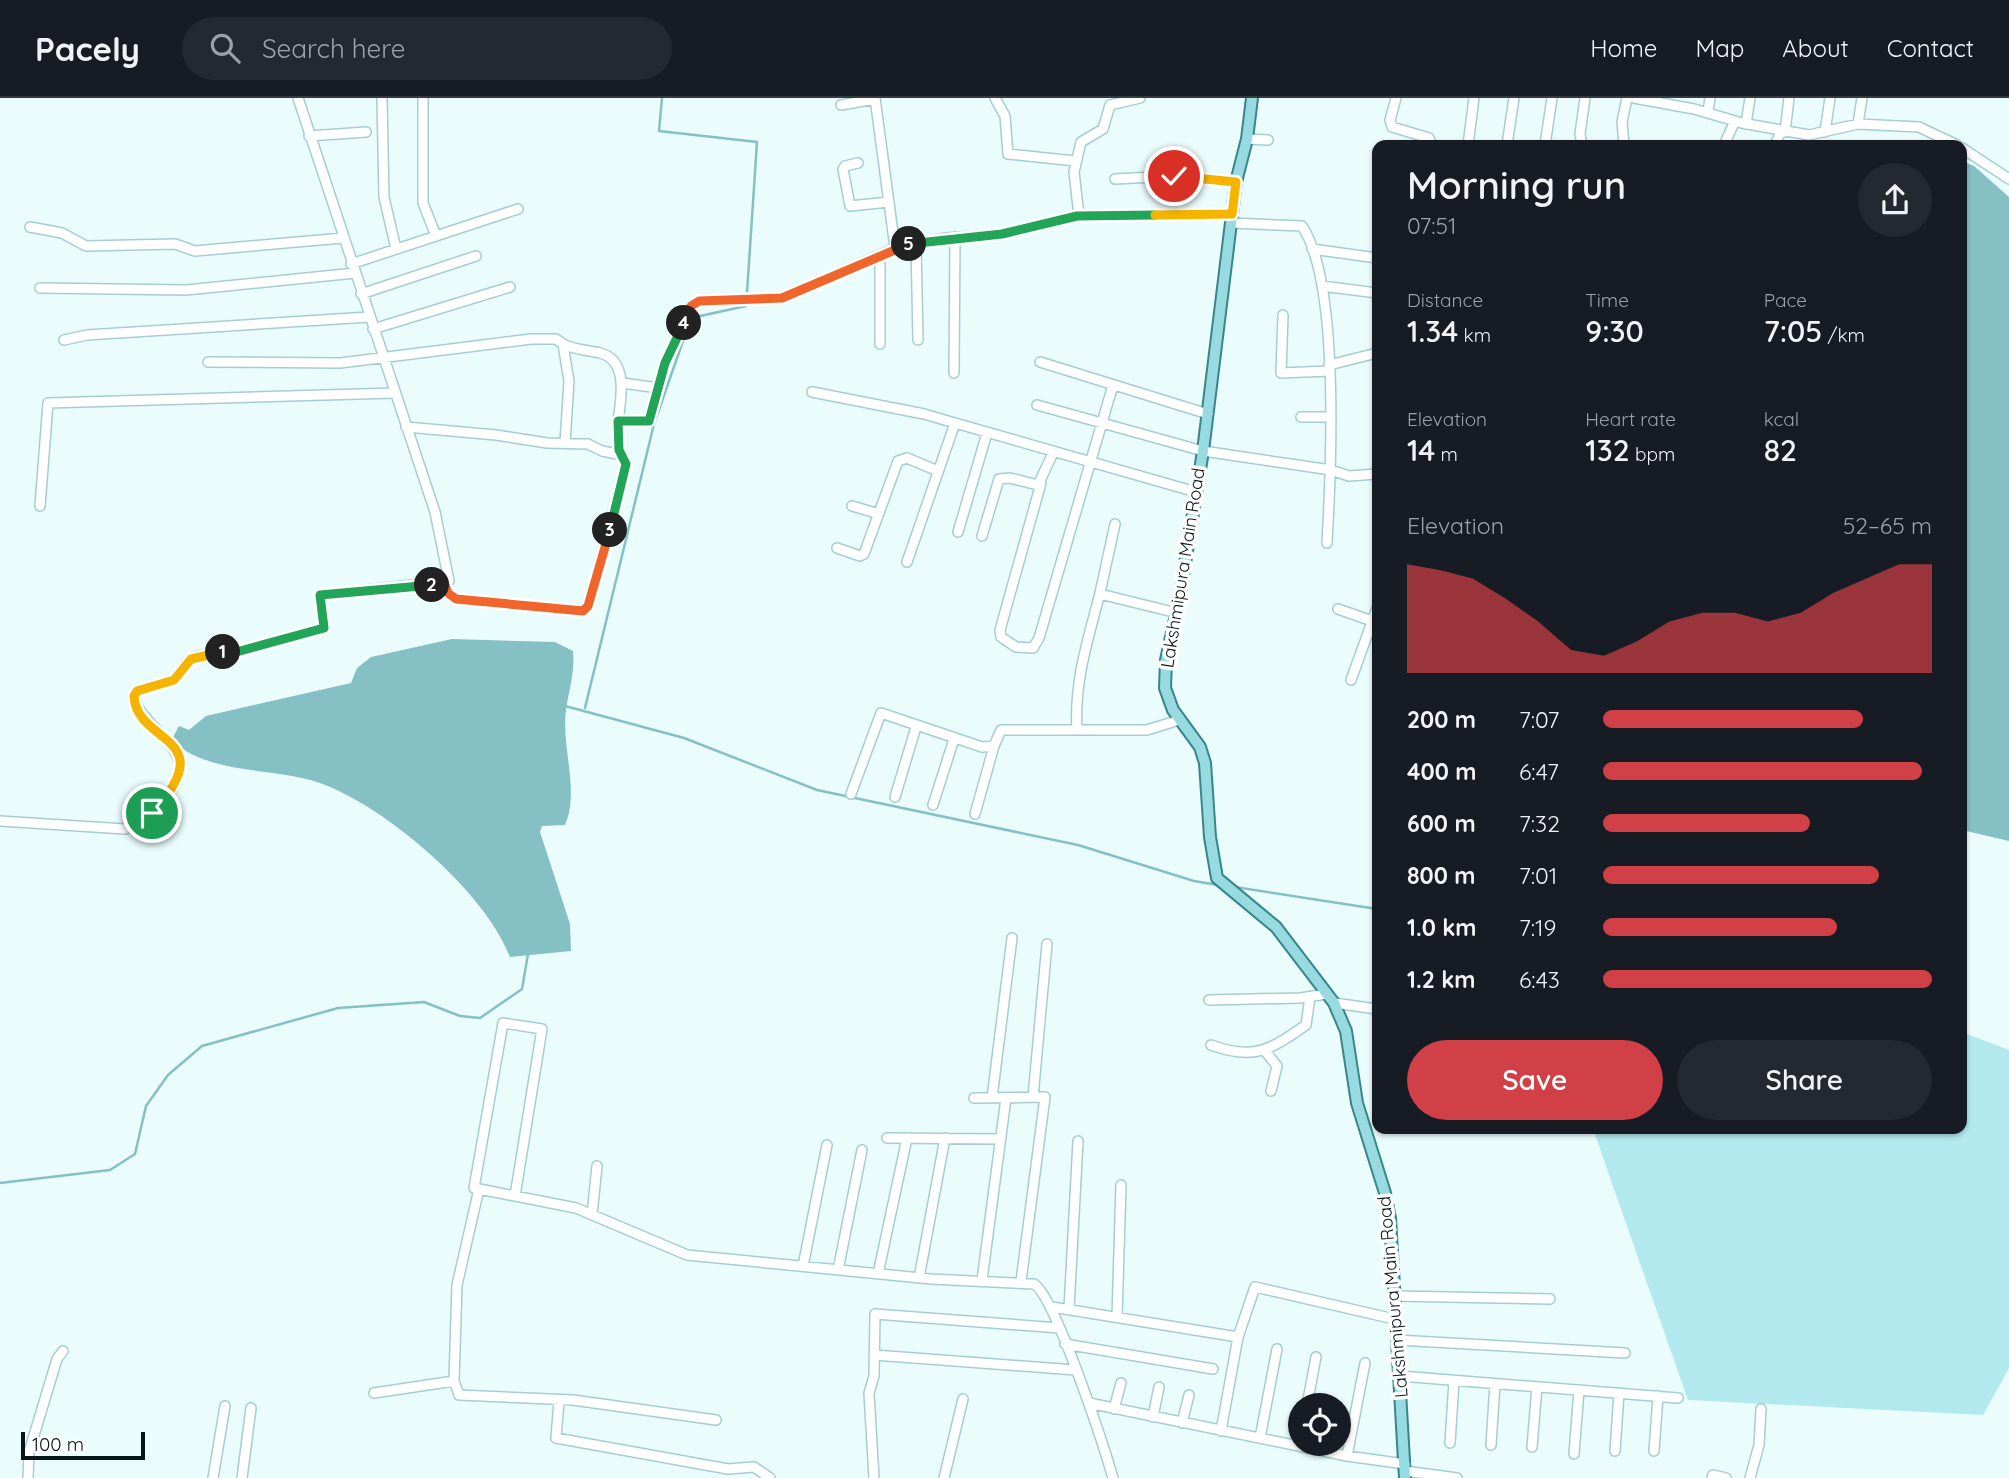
<!DOCTYPE html>
<meta charset="utf-8">
<style>
:root{--surface:#171b24;--page:#242831;--text:#f1f3f6;--muted:#9ea1a6;--line:#363941;--accent:#d04046}
body{margin:0;font-family:Quicksand,sans-serif;background:var(--page);color:var(--text);height:100vh;display:flex;flex-direction:column;font-size:26px;white-space:nowrap}
*{box-sizing:border-box;margin:0}
p{font-size:23px;color:var(--muted)}
.icon{flex:none;width:38px;height:38px;fill:none;stroke:currentColor;stroke-width:2;stroke-linecap:round;stroke-linejoin:round}
.map{position:relative;flex:1;overflow:hidden}
.side{position:absolute;left:1372px;top:42px;width:595px;height:994px;display:flex;flex-direction:column;background:var(--surface);border-radius:14px;box-shadow:0 2px 5px #0004}
.side>*{flex:none}
.buttons{position:absolute;left:1288px;top:1295px;display:grid;gap:14px}
.buttons a{display:grid;place-items:center;width:63px;height:63px;border-radius:50%;background:var(--surface);box-shadow:0 2px 5px #0004;font-size:35px}
.scale{position:absolute;left:21px;bottom:18px;width:124px;box-sizing:border-box;padding-left:7px;border:4px solid #071618;border-top:0;font-size:19px;line-height:24px;white-space:nowrap;color:#071618;-webkit-text-stroke:5px #fff;paint-order:stroke}
.pin{position:absolute;display:grid;place-items:center;width:60px;height:60px;color:#fff;margin:-30px;border:4px solid #fff;border-radius:50%;box-shadow:0 2px 7px #0007}
.km{position:absolute;width:35px;height:35px;margin:-18px;border-radius:50%;background:#222;color:#fff;font-size:19px;line-height:35px;text-align:center}
.round{display:grid;place-items:center;flex:none;width:74px;height:74px;border-radius:37px;background:var(--page)}
.head{display:flex;align-items:center;justify-content:space-between;height:119px;padding:0 35px}
h1{font-size:38px;font-weight:600;line-height:52px}
.metrics{display:grid;grid-template-columns:repeat(3,1fr);gap:10px;height:119px;padding:7px 35px}
.metrics div{display:grid;align-content:center}
.metrics b{font-size:30px;font-weight:600}
.metrics small{font-size:19px;font-weight:400}
.metrics p{font-size:19px}
.chart{height:196px;padding:14px 35px}
.chart p{display:flex;justify-content:space-between}
.chart svg{width:100%;height:126px;margin-top:7px;fill:var(--accent);opacity:.7}
.action{display:flex;gap:14px;margin-top:auto;padding:14px 35px}
.action a{flex:1;height:80px;border-radius:42px;background:var(--accent);color:#fff;font-size:28px;font-weight:600;line-height:80px;text-align:center}
.action a+a{background:var(--page);color:var(--text)}
ul{padding:0 35px;list-style:none;font-size:23px}
li{display:grid;grid-template-columns:112px 84px 1fr;align-items:center;height:52px}
li i{height:18px;border-radius:9px;background:var(--accent)}
header{display:flex;align-items:center;gap:42px;box-sizing:border-box;height:98px;padding:0 35px;background:var(--surface);border-bottom:2px solid var(--line)}
header strong{font-size:33px}
nav{display:flex;gap:38px;margin-inline-start:auto;font-size:24px}
.search{width:490px;height:63px;background:var(--page);display:flex;align-items:center;gap:18px;box-sizing:border-box;padding:0 24px;border-radius:38px;color:var(--muted);font-size:26px}
.map>svg:first-child{display:block}
.green{fill:#b2e9ee}
.water{fill:#85c0c5}
.lines{fill:none;stroke-linecap:round;stroke-linejoin:round}
.stream{stroke:#85c0c5;stroke-width:2.5}
.minor-casing{stroke:#a6ced2;stroke-width:12}
.major-casing{stroke:#37868d;stroke-width:14}
.minor{stroke:#fff;stroke-width:9}
.major{stroke:#97dbe0;stroke-width:10}
.split-1-casing{stroke:#fff;stroke-width:14}
.split-2-casing{stroke:#fff;stroke-width:14}
.split-3-casing{stroke:#fff;stroke-width:14}
.split-4-casing{stroke:#fff;stroke-width:14}
.split-5-casing{stroke:#fff;stroke-width:14}
.split-6-casing{stroke:#fff;stroke-width:14}
.split-7-casing{stroke:#fff;stroke-width:14}
.split-1{stroke:#f5b400;stroke-width:9}
.split-2{stroke:#22a559;stroke-width:9}
.split-3{stroke:#f0652b;stroke-width:9}
.split-4{stroke:#22a559;stroke-width:9}
.split-5{stroke:#f0652b;stroke-width:9}
.split-6{stroke:#22a559;stroke-width:9}
.split-7{stroke:#f5b400;stroke-width:9}
.labels{text-anchor:middle;stroke-width:7;stroke-linejoin:round;paint-order:stroke}
.street-label{font-size:18px;fill:#071618;stroke:#fff}
</style>
<header>
<strong>Pacely</strong>
<div class="search"><svg class="icon" aria-label="search" viewBox="0 0 24 24"><circle cx="10" cy="10" r="6"/><path d="M15 15l6 6"/></svg>Search here</div>
<nav><a>Home</a><a>Map</a><a>About</a><a>Contact</a></nav>
</header>
<div class="map">
<svg width="2009" height="1380" viewBox="0 0 2009 1380">
<rect width="100%" height="100%" fill="#ebfcfd"/>
<path class="green" d="M1962 934 2009 952V1270L1983 1317 1688 1302 1593 1031H1962Z"/>
<path class="water" d="M1962 63 1974 68 2009 99V743L1962 732Z
M452 541 555 544 573 553C575 575 569 591 566 612 561 650 580 692 565 727L542 728 540 734 570 826 571 853 510 859C485 793 383 706 317 684 276 670 201 676 172 641L179 628 189 632 206 618 351 585 357 570 371 559Z"/>
<g class="lines">
<path class="stream" d="M662 0 659 33 757 44 747 195
M565 608 684 640 817 692 1078 747 1194 783 1218 787
M585 610 654 326 691 220 746 208
M1235 789 1377 811
M0 1085 110 1072 135 1056 146 1008 168 977 202 948 338 910 424 904 460 918 480 920 522 891 528 856"/>
<g class="minor-casing">
<path id="minor" d="M382 0 384 99 396 151
M423 0V105L436 138
M875 0 895 150
M995 0 1005 18 1008 56 1075 63
M1396 0 1390 22 1392 29 1429 40 1432 47
M1634 0 1694 11 1742 25 1809 37 1858 26 1919 29 1957 47
M841 7 875 1
M1708 14 1710 0
M1746 26 1750 0
M1858 26 1862 0
M1785 34 1789 0
M1825 34 1830 0
M309 38 366 34
M1247 41 1268 42
M1468 47 1474 0
M1507 47 1514 0
M1545 47 1552 0
M1582 47 1580 36 1585 0
M1624 47 1622 24 1627 0
M1724 47 1735 23
M1775 47 1781 33
M1962 50 2009 81
M858 65 845 68 843 71 850 108 889 104
M1115 81 1174 78 1236 84
M1079 118 1074 74 1081 44 1103 31 1110 7 1140 0
M1231 125 1302 128C1340 185 1331 374 1327 445
M30 129 62 135 86 148 175 146 195 153 343 140
M916 145 918 242
M1312 151 1377 160
M880 157V246
M351 166 518 111
M1322 188 1377 195
M40 190 186 192 355 175
M361 196 476 158
M1283 217 1281 275 1329 273
M373 231 510 189
M64 242 87 237 369 219
M563 246C575 252 587 252 600 255 629 262 621 302 618 323
M208 264 340 265 531 241H556L563 246 569 283 565 345
M1040 264 1208 316
M1329 267 1377 255
M954 275 955 139
M622 285 659 290
M812 294 924 316 955 325
M1037 307 1203 353 1331 372 1349 378 1377 376
M1301 319H1330
M406 329 496 337 547 345 588 346 602 353 623 357
M1041 385 1000 532 1001 539 1016 549 1033 550 1039 540 1113 287
M40 408 48 305 394 295
M852 408 879 416
M958 434 987 335
M982 438 999 381 1010 380 1038 387 1053 355
M837 450 860 458 864 456 898 363 907 360 938 373
M907 464 955 325 1196 394
M444 484 448 495 456 501 583 513 588 508 626 366 619 352 618 323H649L665 265 691 208 699 203 782 200 898 149 946 140 1002 136 1077 118 1232 116
M1100 496 1177 515
M1338 511 1375 524
M1351 582 1377 510
M1077 632C1074 583 1088 542 1100 495 1105 472 1110 449 1115 426
M851 696 881 615 982 649 994 648 1001 632H1147L1179 622
M895 699 916 629
M933 707 954 641
M975 716 994 648
M0 723 125 731C141 726 152 715 164 702 206 655 153 640 134 603L137 593 175 582 186 565 198 558 240 553 324 530 320 497 449 483 435 414 298 0
M1209 902 1300 900 1327 896
M1334 905 1377 911
M1211 947C1254 963 1270 952 1306 927L1310 899
M1265 953 1277 968 1271 993
M1033 999 1047 846
M974 1000 1045 999 1021 1183
M992 1000 1012 840
M887 1040 1001 1041
M479 1091 457 1187 454 1283 459 1297 573 1302 716 1322
M515 1098 542 931 503 925 474 1090 576 1110 687 1157 931 1181 1034 1186C1055 1198 1104 1349 1113 1380
M592 1117 597 1068
M803 1168 827 1047
M838 1172 862 1052
M878 1176 907 1040
M919 1180 945 1040
M982 1182 1006 1000
M1394 1198 1550 1201
M1052 1209 1238 1239
M1069 1211 1078 1043
M1117 1219 1121 1087
M1397 1242 1625 1255
M1065 1246 1213 1271
M874 1257 1075 1272
M1400 1278 1678 1300
M374 1295 454 1283
M559 1303 556 1340 728 1371 754 1369 770 1380
M1089 1305 1347 1358 1405 1366
M1307 1307 1316 1259
M1114 1311 1121 1285
M1153 1319 1159 1289
M1182 1325 1189 1297
M1221 1333 1238 1239 1255 1189 1394 1221
M1260 1340 1277 1251
M1450 1345 1454 1283
M1491 1347 1495 1286
M1532 1349 1537 1289
M1615 1353 1619 1295
M1654 1353 1658 1298
M1574 1356 1579 1292
M1347 1358 1365 1265
M1405 1373 1457 1380
M28 1380 29 1354 57 1261 63 1253
M213 1380 225 1308
M242 1380 251 1310
M874 1380 869 1295 874 1278 875 1216 1059 1230
M944 1380 963 1301
M1712 1380 1713 1377 1726 1380
M1750 1380 1759 1347 1761 1311"/>
</g>
<g class="major-casing">
<path id="major" d="M1252 0 1247 41 1236 84 1203 353 1179 503 1166 562 1165 590 1173 612 1200 649 1205 665 1210 739 1217 780 1276 829 1334 905 1346 933 1357 1005 1385 1095 1390 1120 1405 1380"/>
</g>
<use href="#minor" class="minor"/>
<use href="#major" class="major"/>
</g>
<g class="lines">
<g class="split-1-casing">
<path id="split-1" d="M152 715C224 637 136 647 134 598L137 593 174 582 191 561 223 554"/>
</g>
<g class="split-2-casing">
<path id="split-2" d="M223 554 240 553 324 530 320 497 432 487"/>
</g>
<g class="split-3-casing">
<path id="split-3" d="M432 487 444 484 448 495 456 501 583 513 588 508 610 432"/>
</g>
<g class="split-4-casing">
<path id="split-4" d="M610 432 626 366 619 352 618 323H649L665 265 684 225"/>
</g>
<g class="split-5-casing">
<path id="split-5" d="M684 225 691 208 699 203 782 200 909 146"/>
</g>
<g class="split-6-casing">
<path id="split-6" d="M909 146 1002 136 1077 118 1155 117"/>
</g>
<g class="split-7-casing">
<path id="split-7" d="M1155 117 1232 116 1236 84 1174 78"/>
</g>
<use href="#split-1" class="split-1"/>
<use href="#split-2" class="split-2"/>
<use href="#split-3" class="split-3"/>
<use href="#split-4" class="split-4"/>
<use href="#split-5" class="split-5"/>
<use href="#split-6" class="split-6"/>
<use href="#split-7" class="split-7"/>
</g>
<g class="labels">
<g class="street-label">
<text transform="translate(1183 470) rotate(-81)" y="6">Lakshmipura Main Road</text>
<text transform="translate(1393 1199) rotate(-95)" y="6">Lakshmipura Main Road</text>
</g>
</g>
</svg>
<div class="buttons">
<a><svg class="icon" aria-label="locate" viewBox="0 0 24 24"><circle cx="12" cy="12" r="6"/><path d="M12 2v4M12 18v4M2 12h4M18 12h4"/></svg></a>
</div>
<div class="scale">100 m</div>
<div class="pin" style="left:152px;top:715px;background:#1e9e55"><svg class="icon" aria-label="arrive" viewBox="0 0 24 24"><path d="M6 21V4h12l-3 4 3 4H6"/></svg></div>
<div class="pin" style="left:1174px;top:78px;background:#d93025"><svg class="icon" aria-label="check" viewBox="0 0 24 24"><path d="M5 12l5 5 9-10"/></svg></div>
<b class="km" style="left:223px;top:554px">1</b>
<b class="km" style="left:432px;top:487px">2</b>
<b class="km" style="left:610px;top:432px">3</b>
<b class="km" style="left:684px;top:225px">4</b>
<b class="km" style="left:909px;top:146px">5</b>
<section class="side">
<div class="head"><div><h1>Morning run</h1><p>07:51</p></div><a class="round"><svg class="icon" aria-label="share" viewBox="0 0 24 24"><path d="M12 15V3M7 8l5-5 5 5M5 13v7h14v-7"/></svg></a></div>
<div class="metrics">
<div><p>Distance</p><b>1.34<small> km</small></b></div>
<div><p>Time</p><b>9:30</b></div>
<div><p>Pace</p><b>7:05<small> /km</small></b></div>
</div>
<div class="metrics">
<div><p>Elevation</p><b>14<small> m</small></b></div>
<div><p>Heart rate</p><b>132<small> bpm</small></b></div>
<div><p>kcal</p><b>82</b></div>
</div>
<div class="chart"><p><span>Elevation</span>52–65 m</p>
<svg viewBox="0 0 160 44" preserveAspectRatio="none"><path d="M0 44V6L10 8L20 11L30 18L40 26L50 36L60 38L70 33L80 26L90 23L100 23L110 26L120 23L130 16L140 11L150 6L160 6V44z"/></svg>
</div>
<ul>
<li><b>200 m</b>7:07<i style="width:79%"></i></li>
<li><b>400 m</b>6:47<i style="width:97%"></i></li>
<li><b>600 m</b>7:32<i style="width:63%"></i></li>
<li><b>800 m</b>7:01<i style="width:84%"></i></li>
<li><b>1.0 km</b>7:19<i style="width:71%"></i></li>
<li><b>1.2 km</b>6:43<i style="width:100%"></i></li>
</ul>
<div class="action"><a>Save</a><a>Share</a></div>
</section>
</div>
